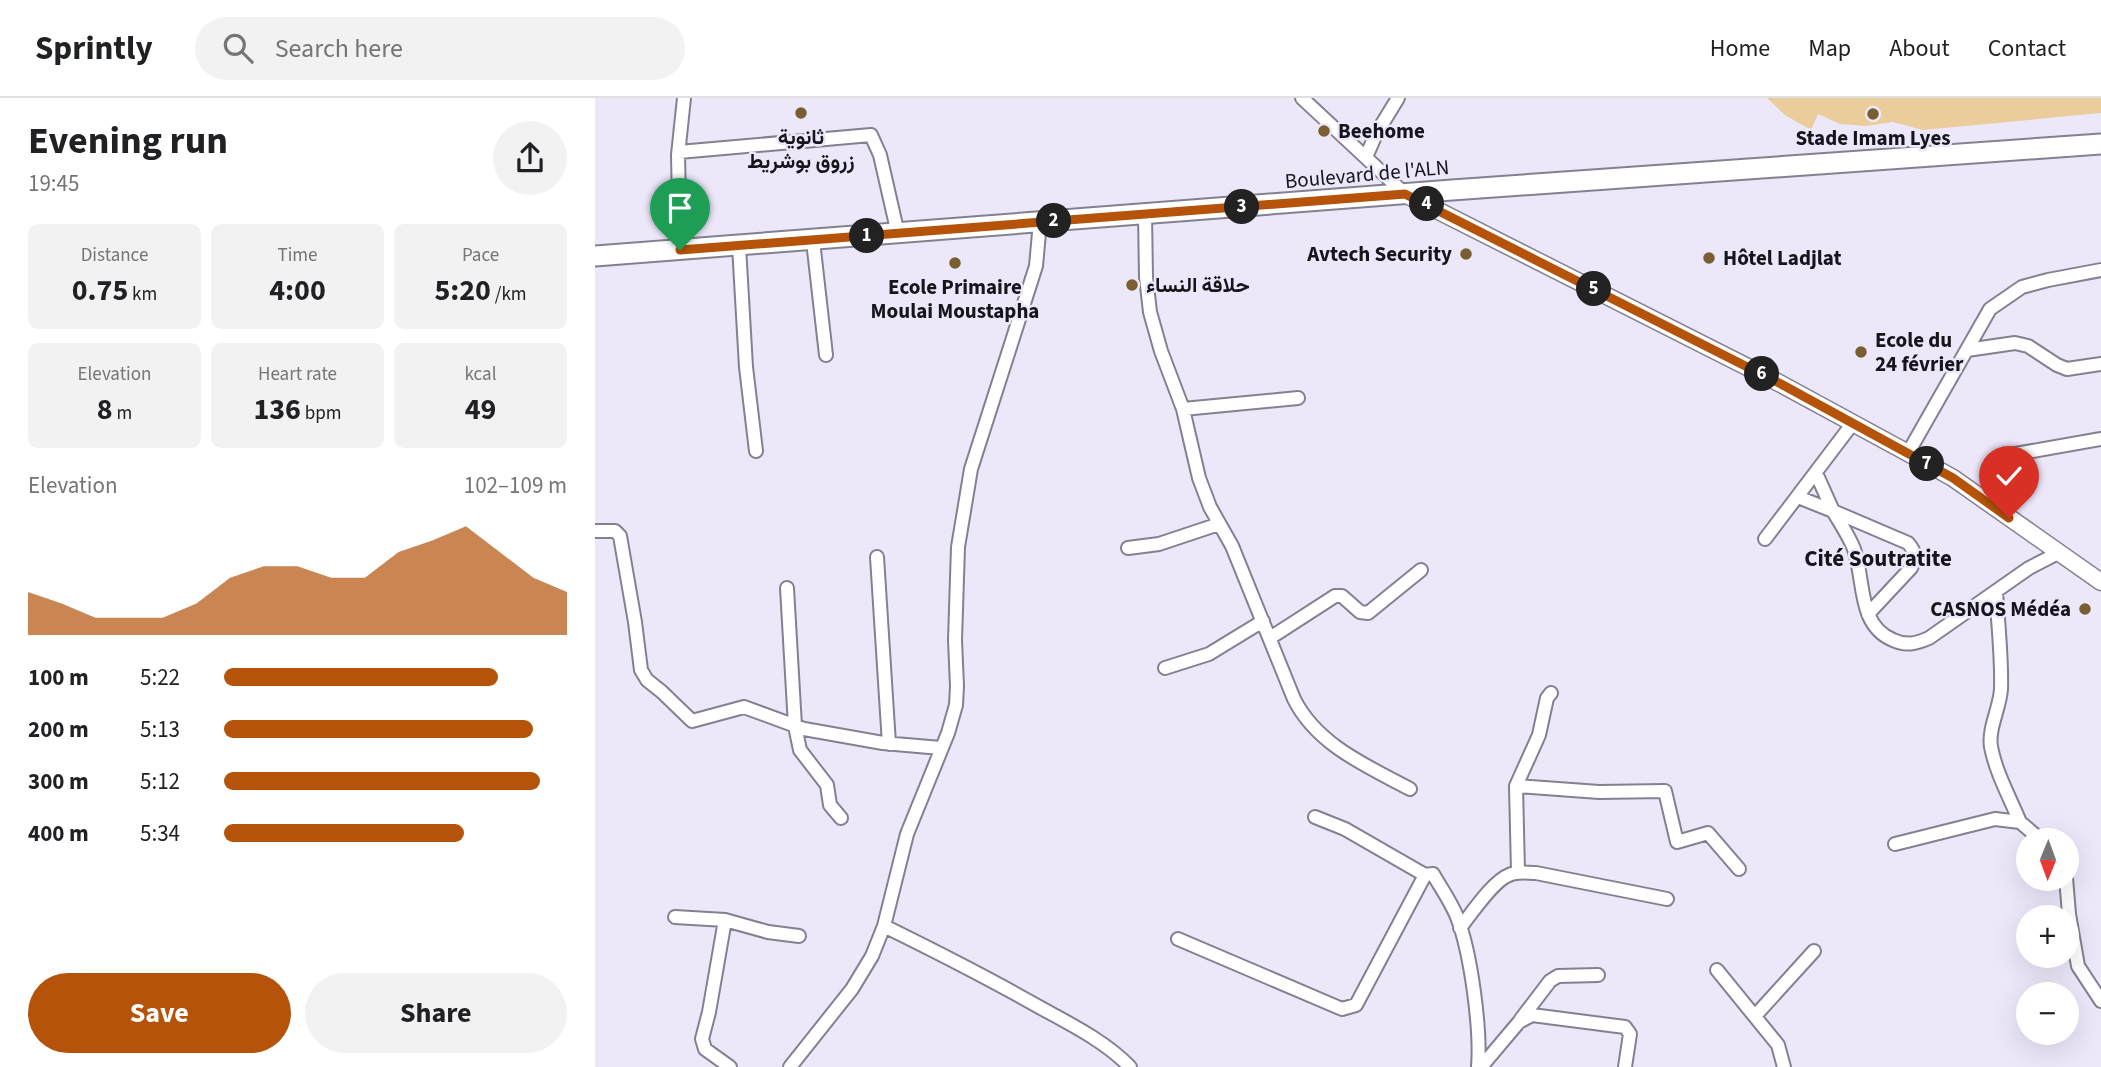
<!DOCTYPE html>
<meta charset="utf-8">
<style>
:root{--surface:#fff;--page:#f2f2f2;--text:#202124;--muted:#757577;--line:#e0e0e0;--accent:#b45309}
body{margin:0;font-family:"Source Sans 3",Vazirmatn,sans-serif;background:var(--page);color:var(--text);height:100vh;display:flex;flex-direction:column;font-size:26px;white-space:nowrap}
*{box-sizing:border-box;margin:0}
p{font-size:23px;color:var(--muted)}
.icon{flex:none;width:38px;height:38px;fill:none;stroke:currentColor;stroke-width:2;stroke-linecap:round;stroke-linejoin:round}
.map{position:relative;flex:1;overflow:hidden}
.panel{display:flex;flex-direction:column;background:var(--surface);width:595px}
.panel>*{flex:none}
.needle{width:46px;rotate:181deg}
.controls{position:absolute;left:1421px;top:730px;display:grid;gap:14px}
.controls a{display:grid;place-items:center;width:63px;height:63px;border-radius:50%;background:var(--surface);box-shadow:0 7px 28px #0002;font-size:35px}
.pin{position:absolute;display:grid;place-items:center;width:60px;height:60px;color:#fff;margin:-72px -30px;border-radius:50% 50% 50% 0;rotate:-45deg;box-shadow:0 0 7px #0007}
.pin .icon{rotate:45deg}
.km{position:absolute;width:35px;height:35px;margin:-18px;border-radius:50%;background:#222;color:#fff;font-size:19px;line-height:35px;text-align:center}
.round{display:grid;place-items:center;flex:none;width:74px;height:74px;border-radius:37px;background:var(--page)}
.overview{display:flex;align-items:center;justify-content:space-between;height:119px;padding:0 28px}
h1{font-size:38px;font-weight:700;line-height:52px}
.figures{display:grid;grid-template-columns:repeat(3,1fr);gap:10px;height:119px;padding:7px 28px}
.figures div{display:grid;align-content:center;border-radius:10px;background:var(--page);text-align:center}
.figures b{font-size:30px;font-weight:700}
.figures small{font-size:19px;font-weight:400}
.figures p{font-size:19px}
.chart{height:196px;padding:14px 28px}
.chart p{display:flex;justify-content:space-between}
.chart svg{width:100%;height:126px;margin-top:7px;fill:var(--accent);opacity:.7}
.action{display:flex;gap:14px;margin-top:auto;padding:14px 28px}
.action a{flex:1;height:80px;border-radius:42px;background:var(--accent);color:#fff;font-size:28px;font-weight:700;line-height:80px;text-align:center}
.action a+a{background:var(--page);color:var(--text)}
ul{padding:0 28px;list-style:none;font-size:23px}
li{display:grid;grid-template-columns:112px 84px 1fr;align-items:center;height:52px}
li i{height:18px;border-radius:9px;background:var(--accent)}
header{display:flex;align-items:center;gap:42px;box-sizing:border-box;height:98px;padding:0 35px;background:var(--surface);border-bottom:2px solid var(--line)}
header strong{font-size:33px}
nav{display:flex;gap:38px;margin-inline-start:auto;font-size:24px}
.search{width:490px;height:63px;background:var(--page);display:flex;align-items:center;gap:18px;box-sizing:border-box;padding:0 24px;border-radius:38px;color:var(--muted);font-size:26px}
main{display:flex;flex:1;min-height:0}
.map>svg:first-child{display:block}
.green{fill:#eacd9b}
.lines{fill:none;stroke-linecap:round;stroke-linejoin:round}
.minor-casing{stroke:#848090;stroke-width:16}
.tertiary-casing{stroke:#848090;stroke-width:19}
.primary-casing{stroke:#848090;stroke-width:23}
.minor{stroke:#fff;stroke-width:12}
.tertiary{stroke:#fff;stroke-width:16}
.primary{stroke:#fff;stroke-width:19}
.route-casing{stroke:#fff;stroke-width:14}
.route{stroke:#b45309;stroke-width:9}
.poi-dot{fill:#785e30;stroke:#ece8fa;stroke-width:2.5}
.labels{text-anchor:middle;stroke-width:5;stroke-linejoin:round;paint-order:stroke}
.poi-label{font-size:21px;font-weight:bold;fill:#16151b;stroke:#ece8fa;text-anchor:start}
.street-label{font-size:21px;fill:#16151b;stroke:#ece8fa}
.neighbourhood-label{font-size:23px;font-weight:bold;fill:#16151b;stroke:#ece8fa}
</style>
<header>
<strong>Sprintly</strong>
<div class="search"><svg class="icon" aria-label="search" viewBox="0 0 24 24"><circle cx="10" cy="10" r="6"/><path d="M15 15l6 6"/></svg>Search here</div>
<nav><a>Home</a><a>Map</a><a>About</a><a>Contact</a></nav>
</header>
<main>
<section class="panel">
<div class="overview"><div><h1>Evening run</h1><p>19:45</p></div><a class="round"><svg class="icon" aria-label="share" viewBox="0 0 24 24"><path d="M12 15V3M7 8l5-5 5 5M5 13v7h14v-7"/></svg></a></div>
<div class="figures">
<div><p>Distance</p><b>0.75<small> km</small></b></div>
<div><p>Time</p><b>4:00</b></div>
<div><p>Pace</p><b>5:20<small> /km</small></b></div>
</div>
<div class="figures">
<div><p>Elevation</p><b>8<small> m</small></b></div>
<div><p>Heart rate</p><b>136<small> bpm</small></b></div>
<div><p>kcal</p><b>49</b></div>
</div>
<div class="chart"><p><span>Elevation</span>102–109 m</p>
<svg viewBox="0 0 160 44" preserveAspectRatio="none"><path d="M0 44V29L10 33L20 38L30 38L40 38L50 33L60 24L70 20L80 20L90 24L100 24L110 15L120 11L130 6L140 15L150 24L160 29V44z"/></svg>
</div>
<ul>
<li><b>100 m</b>5:22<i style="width:80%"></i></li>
<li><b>200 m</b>5:13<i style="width:90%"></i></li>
<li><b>300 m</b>5:12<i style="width:92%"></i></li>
<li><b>400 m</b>5:34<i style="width:70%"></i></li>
</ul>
<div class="action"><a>Save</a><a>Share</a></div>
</section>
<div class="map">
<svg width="1506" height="969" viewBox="0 0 1506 969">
<rect width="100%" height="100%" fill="#ece8fa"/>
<path class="green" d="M1172 0H1506V15L1328 32 1298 24 1271 28 1245 26 1223 16 1216 32 1190 17Z"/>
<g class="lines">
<g class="minor-casing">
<path id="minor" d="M707 0 810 96
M84 54 276 37 285 57 303 136
M771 59 781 36 803 0
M550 116 551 179 555 214 566 253 588 311 604 380 615 409 637 448 699 601C722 647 772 668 815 691
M218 143 231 257
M144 148 151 269 161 353
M85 152 83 57 89 0
M1372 252 1420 245 1433 248 1462 267 1472 271 1506 266
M588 311 703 300
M1313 355 1395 211 1427 189 1453 182 1506 172
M1203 399 1238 413 1221 375
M1238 413C1245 425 1254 438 1259 451 1270 482 1262 527 1298 542 1311 548 1320 546 1334 540L1434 470 1465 454
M1238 413 1313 445C1321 454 1321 460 1316 470L1273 516
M1407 415 1400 367 1409 358 1506 341
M0 433H20L25 438 40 524 46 572 52 582 67 594 97 623 149 609 209 631 288 645 346 650
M1170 441 1258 325
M533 450 564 446 624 426
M282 459 294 646
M192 490 200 628 205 652 232 687 235 707 246 720
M1401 493C1403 526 1407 559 1406 591 1405 610 1393 630 1396 649 1401 675 1415 700 1425 724
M675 540 740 498H747L765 514 773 515 826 472
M570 570 614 556 668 523
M921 688 1004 694 1070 693 1082 744 1113 735 1144 771
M720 719 750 731 830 777
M1300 746 1400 721 1425 724 1446 742
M923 774 921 688 944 637 952 600 956 595
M1471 780 1474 816 1483 868 1506 903
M80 819 130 822 173 834 204 838
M130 822 114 914 107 941 110 951 135 969
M289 828C342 854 395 881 446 910 477 927 511 944 535 969
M865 830C876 816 898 783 914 777 922 773 932 775 941 775L1072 801
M583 841 747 911 761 907 830 777 838 776C846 790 856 804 862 819 876 855 886 931 883 969
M1122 872 1183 947 1189 969
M1160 918 1219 853
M926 921 955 883 963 878 1003 877
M195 969 257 891 277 858 289 828 312 736 353 635 361 607 362 588 360 542 363 449 376 371 441 168 445 124
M886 969 924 924 937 917 1030 929 1035 936 1030 969"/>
</g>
<g class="tertiary-casing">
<path id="tertiary" d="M810 96 1186 286 1313 355 1358 380 1506 484"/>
</g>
<g class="primary-casing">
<path id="primary" d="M0 158 857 92 1506 46"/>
</g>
<use href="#minor" class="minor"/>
<use href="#tertiary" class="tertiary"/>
<use href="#primary" class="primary"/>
</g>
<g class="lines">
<g class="route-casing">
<path id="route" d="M85 152 810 96 1186 286 1358 380 1414 420"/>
</g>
<use href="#route" class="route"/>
</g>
<g class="poi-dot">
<circle cx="206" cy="15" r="7"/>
<circle cx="1278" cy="16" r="7"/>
<circle cx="729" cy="33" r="7"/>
<circle cx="871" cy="156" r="7"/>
<circle cx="1114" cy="160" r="7"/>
<circle cx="360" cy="165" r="7"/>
<circle cx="537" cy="187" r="7"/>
<circle cx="1266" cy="254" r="7"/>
<circle cx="1490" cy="511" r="7"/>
</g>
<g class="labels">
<g class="poi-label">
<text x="743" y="40">Beehome</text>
<text x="206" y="46" text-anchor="middle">ثانوية<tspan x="206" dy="24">زروق بوشريط</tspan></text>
<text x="1278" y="47" text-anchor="middle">Stade Imam Lyes</text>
<text x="857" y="163" text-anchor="end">Avtech Security</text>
<text x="1128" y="167">Hôtel Ladjlat</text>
<text x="551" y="194">حلاقة النساء</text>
<text x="360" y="196" text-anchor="middle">Ecole Primaire<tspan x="360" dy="24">Moulai Moustapha</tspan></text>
<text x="1280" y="249">Ecole du<tspan x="1280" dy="24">24 février</tspan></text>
<text x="1476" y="518" text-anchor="end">CASNOS Médéa</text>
</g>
<g class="street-label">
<text transform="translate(772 76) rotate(-5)" y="7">Boulevard de l'ALN</text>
</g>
<g class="neighbourhood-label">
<text x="1283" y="468">Cité Soutratite</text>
</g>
</g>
</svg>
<div class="controls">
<a><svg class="needle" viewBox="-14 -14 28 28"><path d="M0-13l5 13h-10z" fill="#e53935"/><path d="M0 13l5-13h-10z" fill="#757577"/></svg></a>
<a>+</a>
<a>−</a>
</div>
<div class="pin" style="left:85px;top:152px;background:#1e9e55"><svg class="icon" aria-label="arrive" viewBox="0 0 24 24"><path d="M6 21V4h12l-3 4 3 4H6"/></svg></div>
<div class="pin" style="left:1414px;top:420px;background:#d93025"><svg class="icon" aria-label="check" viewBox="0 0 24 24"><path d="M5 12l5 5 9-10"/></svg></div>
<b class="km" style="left:272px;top:138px">1</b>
<b class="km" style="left:459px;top:123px">2</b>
<b class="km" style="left:647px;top:109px">3</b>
<b class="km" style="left:832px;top:106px">4</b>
<b class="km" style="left:999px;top:191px">5</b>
<b class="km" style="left:1167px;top:276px">6</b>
<b class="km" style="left:1332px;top:366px">7</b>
</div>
</main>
